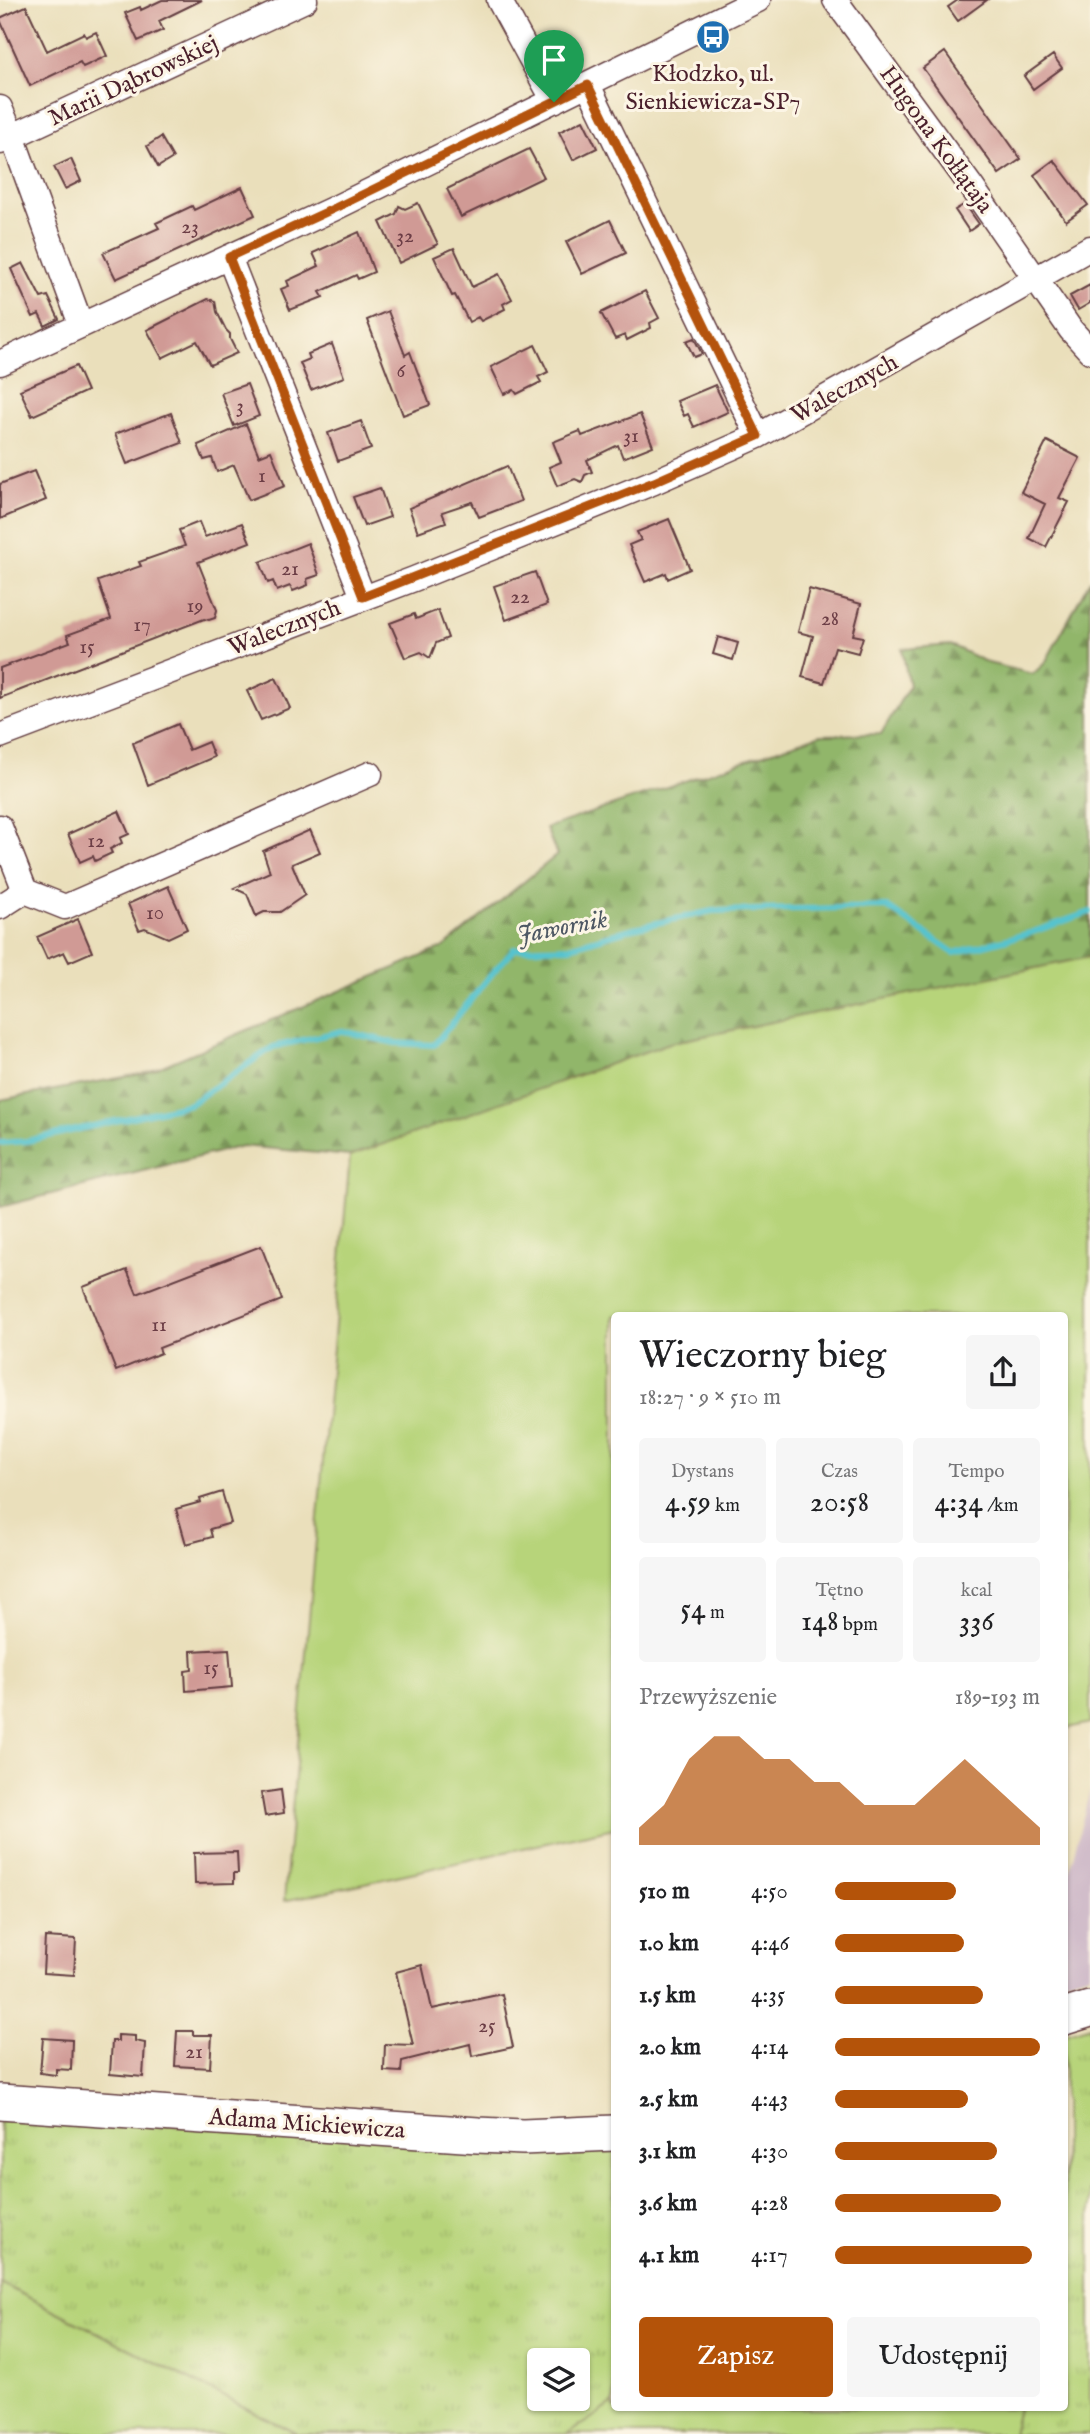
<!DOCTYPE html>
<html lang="pl">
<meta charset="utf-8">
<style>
:root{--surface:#fff;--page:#f6f6f6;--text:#202124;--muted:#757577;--accent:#b45309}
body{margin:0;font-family:"IM FELL English",serif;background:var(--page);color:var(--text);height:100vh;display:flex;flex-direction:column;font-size:26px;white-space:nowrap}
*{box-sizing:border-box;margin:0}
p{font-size:23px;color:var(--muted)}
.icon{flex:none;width:38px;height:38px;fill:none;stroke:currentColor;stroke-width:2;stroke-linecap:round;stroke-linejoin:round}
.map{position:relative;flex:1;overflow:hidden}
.side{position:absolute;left:611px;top:1312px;width:457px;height:1099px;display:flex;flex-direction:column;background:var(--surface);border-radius:7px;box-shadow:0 2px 5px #0004}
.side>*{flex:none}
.controls{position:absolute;left:527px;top:2348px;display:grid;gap:14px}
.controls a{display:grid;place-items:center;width:63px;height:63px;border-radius:7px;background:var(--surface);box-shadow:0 2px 5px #0004;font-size:35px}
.pin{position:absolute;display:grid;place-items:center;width:60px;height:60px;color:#fff;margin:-72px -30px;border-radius:50% 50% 50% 0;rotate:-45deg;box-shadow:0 0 7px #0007}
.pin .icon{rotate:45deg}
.round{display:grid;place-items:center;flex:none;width:74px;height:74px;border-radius:7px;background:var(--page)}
.headline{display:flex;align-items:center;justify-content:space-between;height:119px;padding:0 28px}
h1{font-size:38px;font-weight:600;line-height:52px}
.metrics{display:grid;grid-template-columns:repeat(3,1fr);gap:10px;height:119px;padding:7px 28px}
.metrics div{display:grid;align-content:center;border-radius:7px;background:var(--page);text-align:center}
.metrics b{font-size:30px;font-weight:600}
.metrics small{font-size:19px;font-weight:400}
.metrics p{font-size:19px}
.chart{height:196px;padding:14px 28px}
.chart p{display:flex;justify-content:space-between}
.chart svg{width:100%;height:126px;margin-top:7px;fill:var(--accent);opacity:.7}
.action{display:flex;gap:14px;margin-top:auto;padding:14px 28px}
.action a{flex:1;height:80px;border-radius:7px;background:var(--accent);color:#fff;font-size:28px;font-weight:600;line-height:80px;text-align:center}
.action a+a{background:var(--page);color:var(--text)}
ul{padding:0 28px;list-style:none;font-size:23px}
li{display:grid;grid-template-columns:112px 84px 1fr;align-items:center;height:52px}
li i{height:18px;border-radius:9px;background:var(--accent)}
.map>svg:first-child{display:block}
.industrial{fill:#d1bdca}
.grass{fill:url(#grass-tufts);stroke:#807a52;stroke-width:2;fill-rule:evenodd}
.forest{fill:url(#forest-firs);stroke:#6e6a4a;stroke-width:2}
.garden{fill:#b7d47a;stroke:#807a52;stroke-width:2}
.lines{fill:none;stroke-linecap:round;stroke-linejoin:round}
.stream{stroke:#56c3ce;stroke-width:6}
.building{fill:#d09a95}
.street-casing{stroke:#623c41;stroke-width:27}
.secondary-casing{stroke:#623c41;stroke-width:38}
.street{stroke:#fff;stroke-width:24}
.secondary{stroke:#fff;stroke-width:35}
.route-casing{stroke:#fff;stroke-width:14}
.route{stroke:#b45309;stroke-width:9}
.labels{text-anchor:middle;stroke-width:6;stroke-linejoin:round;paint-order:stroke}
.number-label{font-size:21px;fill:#6c3e46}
.poi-label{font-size:24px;fill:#4a1f2b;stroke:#fcf5e5}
.street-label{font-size:24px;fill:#4a1f2b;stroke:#fcf5e5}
.water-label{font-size:26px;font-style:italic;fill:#4e5864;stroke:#fcf5e5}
</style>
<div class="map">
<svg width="1090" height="2434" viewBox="0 0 1090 2434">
<defs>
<pattern id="grass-tufts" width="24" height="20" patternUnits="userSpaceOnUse" patternTransform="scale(1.75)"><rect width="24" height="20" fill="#b7d47a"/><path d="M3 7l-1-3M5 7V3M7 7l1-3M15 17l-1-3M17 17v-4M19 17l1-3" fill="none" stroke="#9fb66a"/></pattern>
<pattern id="forest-firs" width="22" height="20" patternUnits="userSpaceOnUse" patternTransform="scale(1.75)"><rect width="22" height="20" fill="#91b66a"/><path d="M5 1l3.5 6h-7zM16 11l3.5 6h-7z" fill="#789357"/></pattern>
</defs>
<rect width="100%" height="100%" fill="#fcf5e5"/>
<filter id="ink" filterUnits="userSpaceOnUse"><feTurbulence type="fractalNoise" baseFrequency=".0143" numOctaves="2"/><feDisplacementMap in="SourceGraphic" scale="14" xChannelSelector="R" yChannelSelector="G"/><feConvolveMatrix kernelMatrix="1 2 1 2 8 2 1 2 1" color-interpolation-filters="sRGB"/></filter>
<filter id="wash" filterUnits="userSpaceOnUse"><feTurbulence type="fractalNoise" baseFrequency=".00686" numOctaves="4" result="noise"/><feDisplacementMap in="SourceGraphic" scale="28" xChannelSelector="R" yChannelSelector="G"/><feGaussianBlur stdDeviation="1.57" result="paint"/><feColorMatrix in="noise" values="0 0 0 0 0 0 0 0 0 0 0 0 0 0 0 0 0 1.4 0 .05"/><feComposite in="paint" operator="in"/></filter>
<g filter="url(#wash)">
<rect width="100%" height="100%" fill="#eadfbb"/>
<path class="industrial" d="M1090 1790V1973L1064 1981V1893Z"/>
<path class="grass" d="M1090 2026V2434H1012L1018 2408H1064V2034Z
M0 2118 614 2143V2403L568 2434H297L0 2283ZM539 2361H578V2399H539Z"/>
<path class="forest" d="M1090 580V957L670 1043 350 1156 242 1146 0 1207V1100L146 1073 444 947 557 855 546 828 820 735 881 734 909 686 902 649 951 645 988 663 1033 674 1045 663Z"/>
<path class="garden" d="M1090 957V1723L1064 1729V1316H614V1828L284 1901 350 1156 670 1043Z
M0 2283 297 2434H0Z
M614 2403V2408H1018L1012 2434H568Z"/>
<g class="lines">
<path class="stream" d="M0 1143 27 1141 190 1104 273 1047 342 1031 395 1043 434 1045 495 970 514 949 570 947 634 928 712 911 887 907 954 953 1030 933 1090 912"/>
</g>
<g id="blocks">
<path class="building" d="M162 0H202L159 21 163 30 138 41 125 13 140 7 141 10Z
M958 0H987L958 21 948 7Z
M26 6 47 51 84 33 86 37 96 32 107 56 83 67 80 62 30 86 0 20V18Z
M945 52 1021 159 999 174 923 68Z
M1053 55 1062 68 1033 89 1024 76Z
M583 120 597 148 573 160 559 132Z
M161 137 173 158 158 167 147 146Z
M529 149 544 177 461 217 447 189Z
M71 159 81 181 65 189 54 167Z
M1054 160 1088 205 1066 221 1034 175Z
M242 187 255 215 116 279 103 253 159 228 156 223 192 206 194 210Z
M418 203 438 244 399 263 380 222 396 214 399 206 405 209Z
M965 204 979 224 969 231 955 210Z
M610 220 626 253 582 274 566 242Z
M359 232 374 272 358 279 356 275 320 292 323 297 290 310 281 289 289 286 287 281 319 266 313 253Z
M454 248 472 287 499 274 512 299 503 304 505 309 481 321 478 317 469 322 455 295 452 296 434 257Z
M23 263 41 298 48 296 59 319 45 326 39 314 33 317 11 269Z
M1090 285V303L1078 310 1070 296Z
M645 291 659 318 650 323 651 328 627 340 625 335 615 339 601 313Z
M208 299 215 301 217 312 226 330 230 334V339L237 353 210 365 197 341 162 358 147 330Z
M388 311 405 355 410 352 430 405 403 415 367 320Z
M694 338 702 354 694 357 686 341Z
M332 344 344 377 311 390 300 363 310 359 308 354Z
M535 345 548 372 538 377 541 382 517 394 514 390 504 394 491 367Z
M76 366 87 391 32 416 20 390Z
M247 384 259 416 234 426 221 393Z
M715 385 728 412 694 427 688 414 684 416 677 401Z
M171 413 182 443 127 464 115 434Z
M640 414 653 446 623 458 618 445 587 460 592 472 585 475 582 482 575 479 557 486 549 467 561 462 553 442 580 431 582 436Z
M361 421 371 449 338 461 328 433Z
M246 424 259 456 271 451 285 486 249 500 234 465 217 472 212 458 204 460 198 445Z
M1047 441 1080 458 1059 498 1069 502 1046 547 1029 538 1045 504 1021 492Z
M507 466 521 501 479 517 472 502 442 512 446 522 418 532 409 508Z
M34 471 46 500 0 519V484Z
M380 488 390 517 364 526 353 497Z
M669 519 690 569 668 579 666 573 645 582 629 545 641 540 637 532Z
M199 522 205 537 242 523 250 542 198 562 217 610 215 618 209 620 204 619 0 698V668L70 642 67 635 111 619 98 581 141 566 139 562 185 546 179 530Z
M308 543 319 575 307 579 308 585 293 591 290 586 277 591 273 581 268 583 260 562Z
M535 572 547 605 506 620 494 586Z
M809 589 861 604 853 635 863 637 858 653 835 647 824 683 802 677 813 636 798 632Z
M438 610 448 638 436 643 430 658 421 652 405 658 390 623 414 614 416 619Z
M718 637 738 643 733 660 713 654Z
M276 678 290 708 261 720 247 691Z
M178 724 189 750 208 742 214 757 148 785 133 743Z
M119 811 129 834 120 838 122 843 110 849 112 853 95 861 93 856 80 862 68 834Z
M310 830 320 852 292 864 305 895 280 912H264L256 916 247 894 234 888 270 872 263 851Z
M168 886 187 929 168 938 145 928 139 930 128 904Z
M78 919 92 952 69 962 64 952 47 959 37 937Z
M261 1246 282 1300 159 1348 161 1353 116 1371 83 1287 127 1270 137 1294Z
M222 1492 231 1523 210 1529 212 1537 186 1544 176 1509 201 1502 200 1499Z
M229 1649 232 1687 186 1691 185 1671 192 1670 191 1651Z
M281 1790 284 1813 265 1816 261 1793Z
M237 1852 238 1873H234V1883L195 1884 194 1853Z
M45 1937 76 1939 74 1975 43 1973Z
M422 1965 432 2009 502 1994 513 2047 472 2056 470 2044 402 2061 401 2072 384 2071 385 2044 413 2045 396 1972Z
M177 2031H193V2035H212L210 2068 175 2066Z
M118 2035 135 2036V2041L145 2043 143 2077 110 2074 112 2041H118Z
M43 2038 72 2040 71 2070 56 2069V2075L40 2073Z"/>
</g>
</g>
<g filter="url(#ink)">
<use href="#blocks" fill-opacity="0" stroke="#623c41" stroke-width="2"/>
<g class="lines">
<g class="street-casing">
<path id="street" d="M499 0 554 101
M835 0 971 186 1071 330 1090 351
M588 85 758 436
M0 108 12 136 81 325
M0 142 305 0
M229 257 363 597
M0 363 335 208 758 0
M0 736 414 579 654 482 758 436 1090 248
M0 827 25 891 65 907 370 774
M0 907 25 891"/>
</g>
<g class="secondary-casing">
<path id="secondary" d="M1064 2017 1090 2009
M0 2102 478 2135 523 2137 614 2133"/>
</g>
<use href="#street" class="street"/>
<use href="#secondary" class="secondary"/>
</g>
</g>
<g class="lines" filter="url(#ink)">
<g class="route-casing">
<path id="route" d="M588 85 758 436 654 482 363 597 229 257 335 208Z"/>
</g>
<use href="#route" class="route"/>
</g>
<defs>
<g id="bus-disc" transform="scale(1.75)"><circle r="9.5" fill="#1f6fb2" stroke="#fcf5e5"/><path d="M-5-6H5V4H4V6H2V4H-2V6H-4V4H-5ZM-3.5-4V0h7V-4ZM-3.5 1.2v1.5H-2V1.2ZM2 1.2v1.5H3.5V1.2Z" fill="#fff"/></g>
</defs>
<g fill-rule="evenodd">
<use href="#bus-disc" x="713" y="37"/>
</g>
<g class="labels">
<g class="number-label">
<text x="190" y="233">23</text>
<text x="405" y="242">32</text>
<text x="401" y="377">6</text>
<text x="240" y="412">3</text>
<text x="631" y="442">31</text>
<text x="262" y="482">1</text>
<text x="290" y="575">21</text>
<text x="520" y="603">22</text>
<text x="195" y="612">19</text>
<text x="830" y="625">28</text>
<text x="142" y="631">17</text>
<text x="87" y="653">15</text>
<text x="96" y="847">12</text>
<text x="155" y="919">10</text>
<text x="159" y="1331">11</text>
<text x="211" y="1674">15</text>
<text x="487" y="2032">25</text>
<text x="194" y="2058">21</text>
</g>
<g class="poi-label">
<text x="713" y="81">Kłodzko, ul.<tspan x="713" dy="28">Sienkiewicza-SP7</tspan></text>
</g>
<g class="street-label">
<text transform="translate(133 80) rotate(-25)" y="8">Marii Dąbrowskiej</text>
<text transform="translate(937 139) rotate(54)" y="8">Hugona Kołłątaja</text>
<text transform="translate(844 388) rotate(-29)" y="8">Walecznych</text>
<text transform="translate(284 627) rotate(-21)" y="8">Walecznych</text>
<text transform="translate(307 2123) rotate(4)" y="8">Adama Mickiewicza</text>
</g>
<g class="water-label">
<text transform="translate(562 926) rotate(-11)" y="9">Jawornik</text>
</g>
</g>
</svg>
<div class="controls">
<a><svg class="icon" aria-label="layers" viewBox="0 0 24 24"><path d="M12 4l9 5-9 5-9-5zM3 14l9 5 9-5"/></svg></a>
</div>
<div class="pin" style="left:554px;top:102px;background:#1e9e55"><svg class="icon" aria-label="arrive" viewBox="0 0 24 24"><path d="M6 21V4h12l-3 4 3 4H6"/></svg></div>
<section class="side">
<div class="headline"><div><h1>Wieczorny bieg</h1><p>18:27 · 9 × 510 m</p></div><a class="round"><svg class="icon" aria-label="share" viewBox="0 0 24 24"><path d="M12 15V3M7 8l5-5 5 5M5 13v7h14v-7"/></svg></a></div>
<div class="metrics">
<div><p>Dystans</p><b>4.59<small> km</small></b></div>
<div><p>Czas</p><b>20:58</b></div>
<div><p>Tempo</p><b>4:34<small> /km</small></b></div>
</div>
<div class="metrics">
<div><b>54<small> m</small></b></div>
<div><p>Tętno</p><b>148<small> bpm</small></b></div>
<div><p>kcal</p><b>336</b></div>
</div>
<div class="chart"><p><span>Przewyższenie</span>189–193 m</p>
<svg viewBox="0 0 160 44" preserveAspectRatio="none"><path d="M0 44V38L10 30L20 14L30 6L40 6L50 14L60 14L70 22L80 22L90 30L100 30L110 30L120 22L130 14L140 22L150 30L160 38V44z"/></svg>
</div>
<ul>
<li><b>510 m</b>4:50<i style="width:59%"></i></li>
<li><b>1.0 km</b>4:46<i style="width:63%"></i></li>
<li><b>1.5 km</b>4:35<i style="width:72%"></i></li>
<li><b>2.0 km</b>4:14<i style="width:100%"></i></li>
<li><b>2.5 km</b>4:43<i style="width:65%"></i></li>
<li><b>3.1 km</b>4:30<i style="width:79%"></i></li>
<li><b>3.6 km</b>4:28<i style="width:81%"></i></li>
<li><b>4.1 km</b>4:17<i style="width:96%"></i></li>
</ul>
<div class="action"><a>Zapisz</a><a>Udostępnij</a></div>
</section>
</div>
